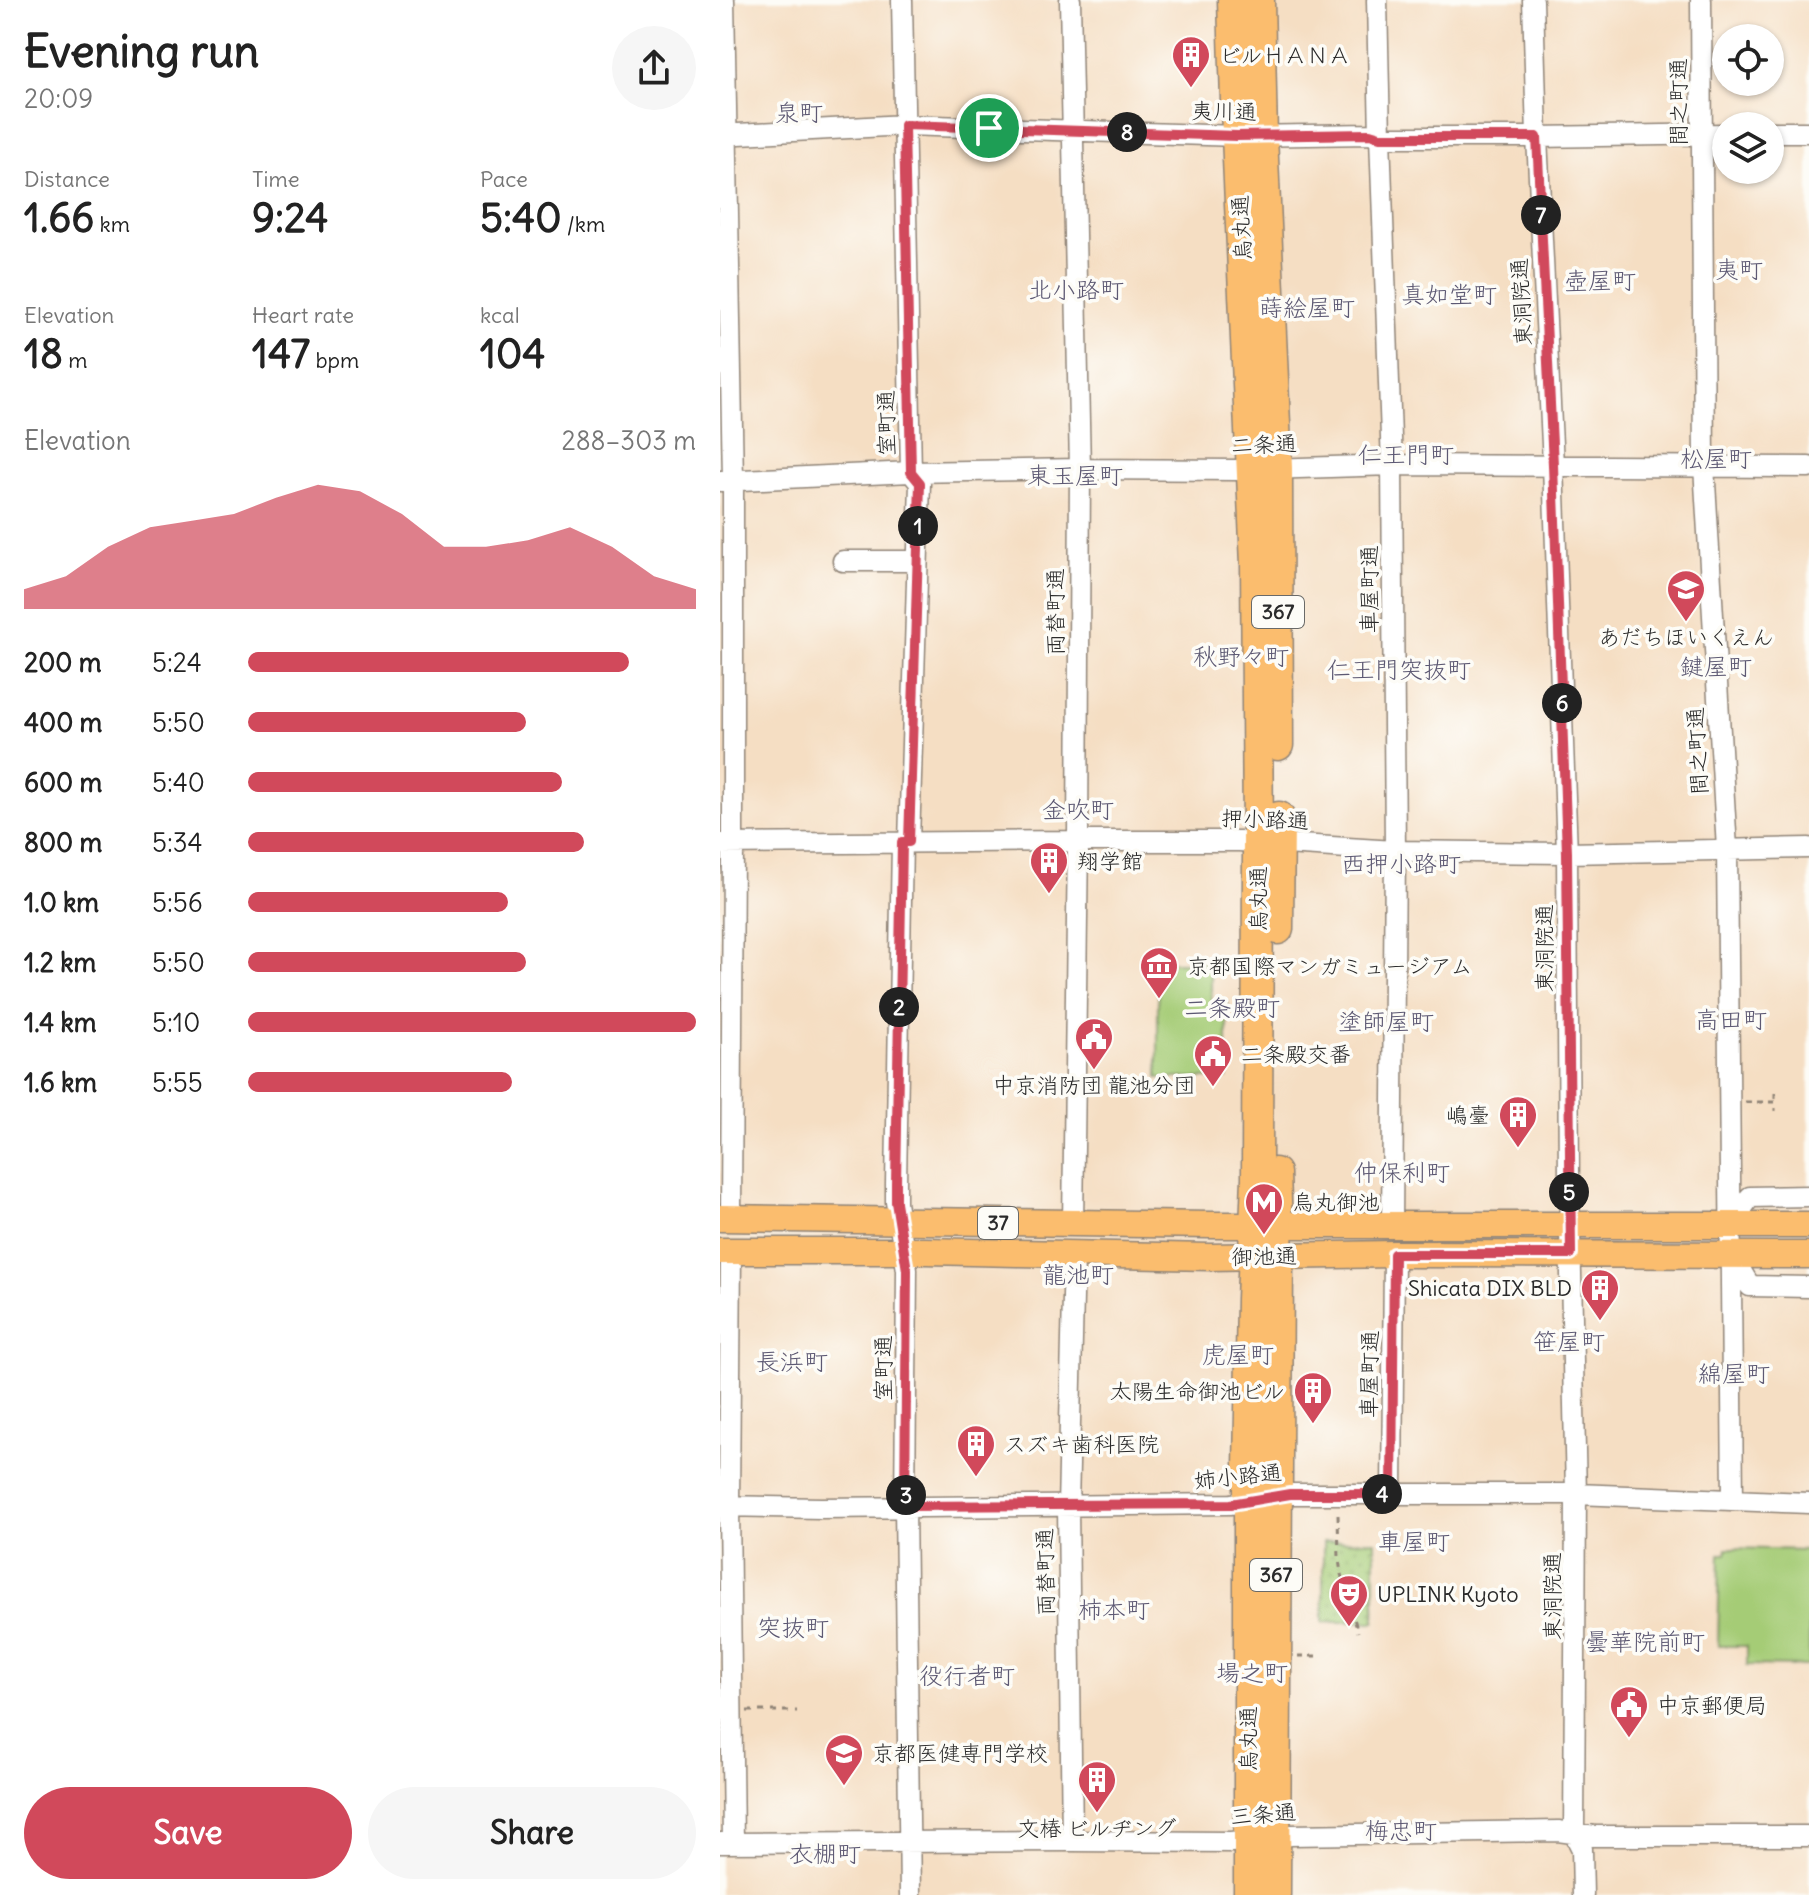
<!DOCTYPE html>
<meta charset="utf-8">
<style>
:root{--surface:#fff;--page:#f6f6f6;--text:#222;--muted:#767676;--accent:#d1495b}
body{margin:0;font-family:Delius,"Klee One",sans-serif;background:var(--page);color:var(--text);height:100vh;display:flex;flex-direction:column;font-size:30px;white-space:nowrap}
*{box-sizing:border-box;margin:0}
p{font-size:26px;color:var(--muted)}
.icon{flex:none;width:44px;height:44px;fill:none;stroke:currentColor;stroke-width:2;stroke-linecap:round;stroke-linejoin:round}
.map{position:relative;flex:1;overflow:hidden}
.sheet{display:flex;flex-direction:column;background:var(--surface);width:720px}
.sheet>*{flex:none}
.tools{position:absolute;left:992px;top:24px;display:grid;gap:16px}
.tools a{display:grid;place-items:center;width:72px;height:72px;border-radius:50%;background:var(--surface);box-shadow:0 2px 6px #0004;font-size:40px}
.pin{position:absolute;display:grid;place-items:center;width:68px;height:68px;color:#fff;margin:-34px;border:4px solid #fff;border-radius:50%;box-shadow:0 2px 8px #0007}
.km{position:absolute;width:40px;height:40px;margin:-20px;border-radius:50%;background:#222;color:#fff;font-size:22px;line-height:40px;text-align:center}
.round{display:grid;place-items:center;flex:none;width:84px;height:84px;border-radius:42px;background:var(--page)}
.summary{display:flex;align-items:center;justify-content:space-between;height:136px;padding:0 24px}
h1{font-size:44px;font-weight:700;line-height:60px}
.metrics{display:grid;grid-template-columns:repeat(3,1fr);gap:12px;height:136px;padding:8px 24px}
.metrics div{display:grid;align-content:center}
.metrics b{font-size:40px;font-weight:700}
.metrics small{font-size:22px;font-weight:400}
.metrics p{font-size:22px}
.chart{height:224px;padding:16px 24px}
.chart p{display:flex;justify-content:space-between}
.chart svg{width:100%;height:144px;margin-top:8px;fill:var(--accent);opacity:.7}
.cta{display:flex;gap:16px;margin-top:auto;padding:16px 24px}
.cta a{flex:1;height:92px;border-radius:48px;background:var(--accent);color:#fff;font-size:32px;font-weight:700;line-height:92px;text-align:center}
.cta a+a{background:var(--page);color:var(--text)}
ul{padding:0 24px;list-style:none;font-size:26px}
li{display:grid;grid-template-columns:128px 96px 1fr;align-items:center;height:60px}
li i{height:20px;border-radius:10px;background:var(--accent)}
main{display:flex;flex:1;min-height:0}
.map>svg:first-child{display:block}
.grass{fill:#a5cc76;stroke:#687c50;stroke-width:2}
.garden{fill:url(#garden-dots);stroke:#687c50;stroke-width:2}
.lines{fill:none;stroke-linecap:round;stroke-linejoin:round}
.minor-casing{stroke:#908477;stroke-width:23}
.major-casing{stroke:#908477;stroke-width:29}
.highway-casing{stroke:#908477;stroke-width:33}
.path{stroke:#908477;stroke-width:3;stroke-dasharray:6 6;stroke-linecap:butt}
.minor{stroke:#fff;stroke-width:20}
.major{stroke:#fbbd6e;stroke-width:26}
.highway{stroke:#fbbd6e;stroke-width:30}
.route-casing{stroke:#fff;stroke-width:16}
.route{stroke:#d1495b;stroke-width:10}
.labels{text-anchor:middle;stroke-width:7;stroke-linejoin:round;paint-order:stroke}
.shield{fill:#fdfcf7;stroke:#6a6a68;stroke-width:2}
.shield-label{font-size:20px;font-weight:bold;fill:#2b2b2b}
.poi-label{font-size:22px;fill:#2b2b2b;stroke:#fdfcf7;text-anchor:start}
.street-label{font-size:22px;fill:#2b2b2b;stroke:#fdfcf7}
.neighbourhood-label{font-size:24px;fill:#5d5973;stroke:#fdfcf7}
</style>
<main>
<section class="sheet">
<div class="summary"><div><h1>Evening run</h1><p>20:09</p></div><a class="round"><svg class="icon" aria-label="share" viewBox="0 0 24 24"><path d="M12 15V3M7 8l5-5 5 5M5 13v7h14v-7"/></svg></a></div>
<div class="metrics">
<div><p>Distance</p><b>1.66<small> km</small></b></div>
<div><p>Time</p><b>9:24</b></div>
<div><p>Pace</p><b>5:40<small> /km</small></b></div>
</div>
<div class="metrics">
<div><p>Elevation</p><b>18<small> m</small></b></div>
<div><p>Heart rate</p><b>147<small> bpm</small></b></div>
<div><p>kcal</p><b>104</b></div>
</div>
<div class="chart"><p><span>Elevation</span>288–303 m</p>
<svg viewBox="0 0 160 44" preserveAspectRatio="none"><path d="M0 44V38L10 34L20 25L30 19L40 17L50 15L60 10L70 6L80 8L90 15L100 25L110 25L120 23L130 19L140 25L150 34L160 38V44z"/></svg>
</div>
<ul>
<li><b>200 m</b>5:24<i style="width:85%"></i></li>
<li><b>400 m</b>5:50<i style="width:62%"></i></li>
<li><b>600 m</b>5:40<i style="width:70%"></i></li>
<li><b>800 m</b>5:34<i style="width:75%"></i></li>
<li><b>1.0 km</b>5:56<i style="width:58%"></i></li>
<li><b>1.2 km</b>5:50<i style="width:62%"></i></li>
<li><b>1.4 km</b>5:10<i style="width:100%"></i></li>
<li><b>1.6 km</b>5:55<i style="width:59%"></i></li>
</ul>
<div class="cta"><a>Save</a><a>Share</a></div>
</section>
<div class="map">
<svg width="1089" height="1895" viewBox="0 0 1089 1895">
<defs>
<pattern id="garden-dots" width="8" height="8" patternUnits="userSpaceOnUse" patternTransform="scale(2)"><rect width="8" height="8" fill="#a5cc76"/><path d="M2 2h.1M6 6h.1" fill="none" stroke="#8eaf66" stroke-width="1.8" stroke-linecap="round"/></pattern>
</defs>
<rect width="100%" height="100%" fill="#fdfcf7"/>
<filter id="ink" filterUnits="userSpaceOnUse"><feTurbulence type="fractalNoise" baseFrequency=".0125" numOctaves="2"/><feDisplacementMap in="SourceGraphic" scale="16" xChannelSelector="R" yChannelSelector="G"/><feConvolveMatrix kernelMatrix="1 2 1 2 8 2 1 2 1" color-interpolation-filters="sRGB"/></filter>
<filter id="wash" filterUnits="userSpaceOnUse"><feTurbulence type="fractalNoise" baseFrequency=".006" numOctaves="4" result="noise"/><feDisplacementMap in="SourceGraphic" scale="32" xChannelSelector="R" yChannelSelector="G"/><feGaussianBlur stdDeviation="1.8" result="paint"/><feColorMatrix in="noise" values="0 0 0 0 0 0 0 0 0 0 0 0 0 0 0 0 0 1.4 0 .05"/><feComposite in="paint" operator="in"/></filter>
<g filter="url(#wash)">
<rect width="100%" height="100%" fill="#f5dec3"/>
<path class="grass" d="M438 962H494V971L491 972V1003H507V1078H438Z
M1007 1548 1089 1550V1666L1027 1665V1646H998L1000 1554H1006Z"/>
<path class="garden" d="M655 1541V1622H603V1542Z"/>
</g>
<g filter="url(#ink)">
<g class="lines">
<g class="minor-casing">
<path id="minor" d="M4 0 13 480V844L11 1218
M182 0 191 472 200 483 189 842
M350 0 360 469 358 841 353 1224
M657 0 660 137 672 465 675 851 672 1225
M813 0 817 137 833 465 847 853 849 1186 856 1494 854 1833 862 1849 863 1895
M981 0 984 466 1007 849 1013 1500
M1050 132H1089
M0 135 184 125 517 136 650 134 660 137H817L1006 134
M0 481 191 472 360 469 516 470 672 465 1089 467
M123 561H197
M182 842 176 1184V1202L187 1270 185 1506 190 1895
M1 844 358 841H519L675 851 847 853 1089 848
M1011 1224 1030 1197 1089 1196
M11 1251 9 1506 13 1843
M1013 1258 1030 1286 1089 1287
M672 1494 674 1254
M0 1506 101 1508 511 1504 570 1494H856L1089 1503
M352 1841 348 1507 354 1254
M0 1843 352 1841 511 1842 571 1835 838 1831 875 1836H1089"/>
</g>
<g class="major-casing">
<path id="major" d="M0 1218 490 1225H1089
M0 1251H206L490 1257 674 1254 1089 1255"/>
</g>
<g class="highway-casing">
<path id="highway" d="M513 0 517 136 536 565 538 841 537 1178 532 1299 529 1467V1895
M539 0 542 136 557 468 558 745
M558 929 559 817
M555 1173 558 1256 555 1895"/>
</g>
<path class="path" d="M1055 1093V1102
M1025 1102H1055V1111
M618 1514 619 1559 621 1574 638 1632
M578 1656H596
M27 1711H77"/>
<use href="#minor" class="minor"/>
<use href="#major" class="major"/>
<use href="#highway" class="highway"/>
</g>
</g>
<g class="lines" filter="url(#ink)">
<g class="route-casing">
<path id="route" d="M184 125 517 136 650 134 660 137H817L833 465 847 853 851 1254H674L672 1494H570L511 1504 185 1506 187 1270 176 1202V1184L182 842H189L200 483 191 472Z"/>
</g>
<use href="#route" class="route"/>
</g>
<defs>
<g id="building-pin" transform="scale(2)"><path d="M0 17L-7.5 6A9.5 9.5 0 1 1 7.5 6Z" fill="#d1495b" stroke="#fdfcf7"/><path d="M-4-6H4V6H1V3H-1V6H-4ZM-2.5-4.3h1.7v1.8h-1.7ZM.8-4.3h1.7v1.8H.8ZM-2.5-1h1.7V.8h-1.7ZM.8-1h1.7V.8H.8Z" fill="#fff"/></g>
<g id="school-pin" transform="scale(2)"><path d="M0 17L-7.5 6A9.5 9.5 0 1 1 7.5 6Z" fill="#d1495b" stroke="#fdfcf7"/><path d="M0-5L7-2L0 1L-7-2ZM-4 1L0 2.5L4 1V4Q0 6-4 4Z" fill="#fff"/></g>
<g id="museum-pin" transform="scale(2)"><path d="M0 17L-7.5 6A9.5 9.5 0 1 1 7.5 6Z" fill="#d1495b" stroke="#fdfcf7"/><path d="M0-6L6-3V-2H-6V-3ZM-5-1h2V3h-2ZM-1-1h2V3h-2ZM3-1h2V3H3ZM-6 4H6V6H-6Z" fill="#fff"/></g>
<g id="civic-pin" transform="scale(2)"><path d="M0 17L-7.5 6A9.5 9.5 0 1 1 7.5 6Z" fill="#d1495b" stroke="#fdfcf7"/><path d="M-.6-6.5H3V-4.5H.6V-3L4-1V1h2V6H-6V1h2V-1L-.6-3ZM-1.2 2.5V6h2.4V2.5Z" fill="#fff"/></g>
<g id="metro-pin" transform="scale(2)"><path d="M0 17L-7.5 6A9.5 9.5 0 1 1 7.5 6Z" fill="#d1495b" stroke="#fdfcf7"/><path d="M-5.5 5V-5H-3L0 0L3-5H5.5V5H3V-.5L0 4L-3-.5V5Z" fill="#fff"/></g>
<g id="theatre-pin" transform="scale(2)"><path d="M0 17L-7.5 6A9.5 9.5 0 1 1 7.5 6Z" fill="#d1495b" stroke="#fdfcf7"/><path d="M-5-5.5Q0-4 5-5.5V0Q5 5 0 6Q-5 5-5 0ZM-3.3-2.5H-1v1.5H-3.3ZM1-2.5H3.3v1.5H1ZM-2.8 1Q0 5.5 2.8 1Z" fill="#fff"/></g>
<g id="university-pin" transform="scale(2)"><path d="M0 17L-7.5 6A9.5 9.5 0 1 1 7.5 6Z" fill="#d1495b" stroke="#fdfcf7"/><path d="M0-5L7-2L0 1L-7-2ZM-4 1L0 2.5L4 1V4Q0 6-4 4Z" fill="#fff"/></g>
</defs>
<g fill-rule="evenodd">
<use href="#building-pin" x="471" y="55"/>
<use href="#school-pin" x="966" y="589"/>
<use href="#building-pin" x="329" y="861"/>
<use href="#museum-pin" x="439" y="966"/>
<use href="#civic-pin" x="374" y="1037"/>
<use href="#civic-pin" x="493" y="1054"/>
<use href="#building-pin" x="798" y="1115"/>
<use href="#metro-pin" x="544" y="1202"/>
<use href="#building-pin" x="880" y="1288"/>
<use href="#building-pin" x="593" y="1391"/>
<use href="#building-pin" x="256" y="1444"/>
<use href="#theatre-pin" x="629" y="1594"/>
<use href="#civic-pin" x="909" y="1705"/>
<use href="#university-pin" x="124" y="1753"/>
<use href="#building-pin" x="377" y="1780"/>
</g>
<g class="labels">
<g class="shield">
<rect x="532" y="596" width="52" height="32" rx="6"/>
<rect x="258" y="1207" width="40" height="32" rx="6"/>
<rect x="530" y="1559" width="52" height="32" rx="6"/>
</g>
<g class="shield-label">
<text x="558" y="619">367</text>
<text x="278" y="1230">37</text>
<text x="556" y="1582">367</text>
</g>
<g class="poi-label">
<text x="499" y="63">ビルＨＡＮＡ</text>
<text x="966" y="645" text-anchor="middle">あだちほいくえん</text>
<text x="357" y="869">翔学館</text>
<text x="467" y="974">京都国際マンガミュージアム</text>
<text x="521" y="1062">二条殿交番</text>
<text x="374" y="1093" text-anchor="middle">中京消防団 龍池分団</text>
<text x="770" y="1123" text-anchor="end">嶋臺</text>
<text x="572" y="1210">烏丸御池</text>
<text x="852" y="1296" text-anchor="end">Shicata DIX BLD</text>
<text x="565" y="1399" text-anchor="end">太陽生命御池ビル</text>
<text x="284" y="1452">スズキ歯科医院</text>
<text x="657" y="1602">UPLINK Kyoto</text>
<text x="937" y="1713">中京郵便局</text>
<text x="152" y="1761">京都医健専門学校</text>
<text x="377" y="1836" text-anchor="middle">文椿 ビルヂング</text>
</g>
<g class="street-label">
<text transform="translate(958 102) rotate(-90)" y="8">間之町通</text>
<text transform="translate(504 111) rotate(1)" y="8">夷川通</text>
<text transform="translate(521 228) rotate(-93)" y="8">烏丸通</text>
<text transform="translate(801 302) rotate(-93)" y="8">東洞院通</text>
<text transform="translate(166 423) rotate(-91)" y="8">室町通</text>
<text transform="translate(544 444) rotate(-2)" y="8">二条通</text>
<text transform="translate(649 589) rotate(-90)" y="8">車屋町通</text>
<text transform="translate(335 612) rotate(-90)" y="8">両替町通</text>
<text transform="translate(977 751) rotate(-93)" y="8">間之町通</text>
<text transform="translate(545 819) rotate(2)" y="8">押小路通</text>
<text transform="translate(538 899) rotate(-90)" y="8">烏丸通</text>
<text transform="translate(824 948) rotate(-90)" y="8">東洞院通</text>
<text transform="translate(544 1256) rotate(-1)" y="8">御池通</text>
<text transform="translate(163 1368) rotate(-90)" y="8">室町通</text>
<text transform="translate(649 1374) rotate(-89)" y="8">車屋町通</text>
<text transform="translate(518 1476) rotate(-6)" y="8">姉小路通</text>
<text transform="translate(325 1572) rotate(-91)" y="8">両替町通</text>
<text transform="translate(832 1596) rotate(-90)" y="8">東洞院通</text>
<text transform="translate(528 1739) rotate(-90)" y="8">烏丸通</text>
<text transform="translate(543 1814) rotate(-5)" y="8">三条通</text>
</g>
<g class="neighbourhood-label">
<text x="79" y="121">泉町</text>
<text x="1019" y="278">夷町</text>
<text x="880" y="289">壺屋町</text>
<text x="356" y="298">北小路町</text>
<text x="729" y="303">真如堂町</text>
<text x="587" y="316">蒔絵屋町</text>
<text x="686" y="463">仁王門町</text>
<text x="996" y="467">松屋町</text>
<text x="355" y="484">東玉屋町</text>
<text x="521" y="665">秋野々町</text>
<text x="996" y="675">鍵屋町</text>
<text x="679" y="678">仁王門突抜町</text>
<text x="358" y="818">金吹町</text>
<text x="681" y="872">西押小路町</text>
<text x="512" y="1016">二条殿町</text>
<text x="1011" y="1028">高田町</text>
<text x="666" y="1030">塗師屋町</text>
<text x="682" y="1181">仲保利町</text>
<text x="358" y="1283">龍池町</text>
<text x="849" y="1350">笹屋町</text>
<text x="518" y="1363">虎屋町</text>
<text x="72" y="1370">長浜町</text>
<text x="1014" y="1382">綿屋町</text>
<text x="694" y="1550">車屋町</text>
<text x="394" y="1618">柿本町</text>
<text x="73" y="1636">突抜町</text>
<text x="925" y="1650">曇華院前町</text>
<text x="532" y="1681">場之町</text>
<text x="247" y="1684">役行者町</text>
<text x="681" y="1839">梅忠町</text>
<text x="105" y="1862">衣棚町</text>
</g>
</g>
</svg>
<div class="tools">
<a><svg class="icon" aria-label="locate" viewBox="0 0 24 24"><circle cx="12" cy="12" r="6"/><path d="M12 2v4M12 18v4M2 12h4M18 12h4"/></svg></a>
<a><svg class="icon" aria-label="layers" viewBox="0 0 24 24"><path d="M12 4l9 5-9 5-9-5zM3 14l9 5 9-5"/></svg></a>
</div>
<div class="pin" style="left:269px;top:128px;background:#1e9e55"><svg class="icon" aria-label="arrive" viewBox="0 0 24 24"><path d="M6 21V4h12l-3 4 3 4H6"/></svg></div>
<b class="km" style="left:198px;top:526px">1</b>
<b class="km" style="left:179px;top:1007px">2</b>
<b class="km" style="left:186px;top:1495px">3</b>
<b class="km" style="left:662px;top:1494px">4</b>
<b class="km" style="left:849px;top:1192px">5</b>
<b class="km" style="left:842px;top:703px">6</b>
<b class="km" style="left:821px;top:215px">7</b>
<b class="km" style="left:407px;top:132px">8</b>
</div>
</main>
